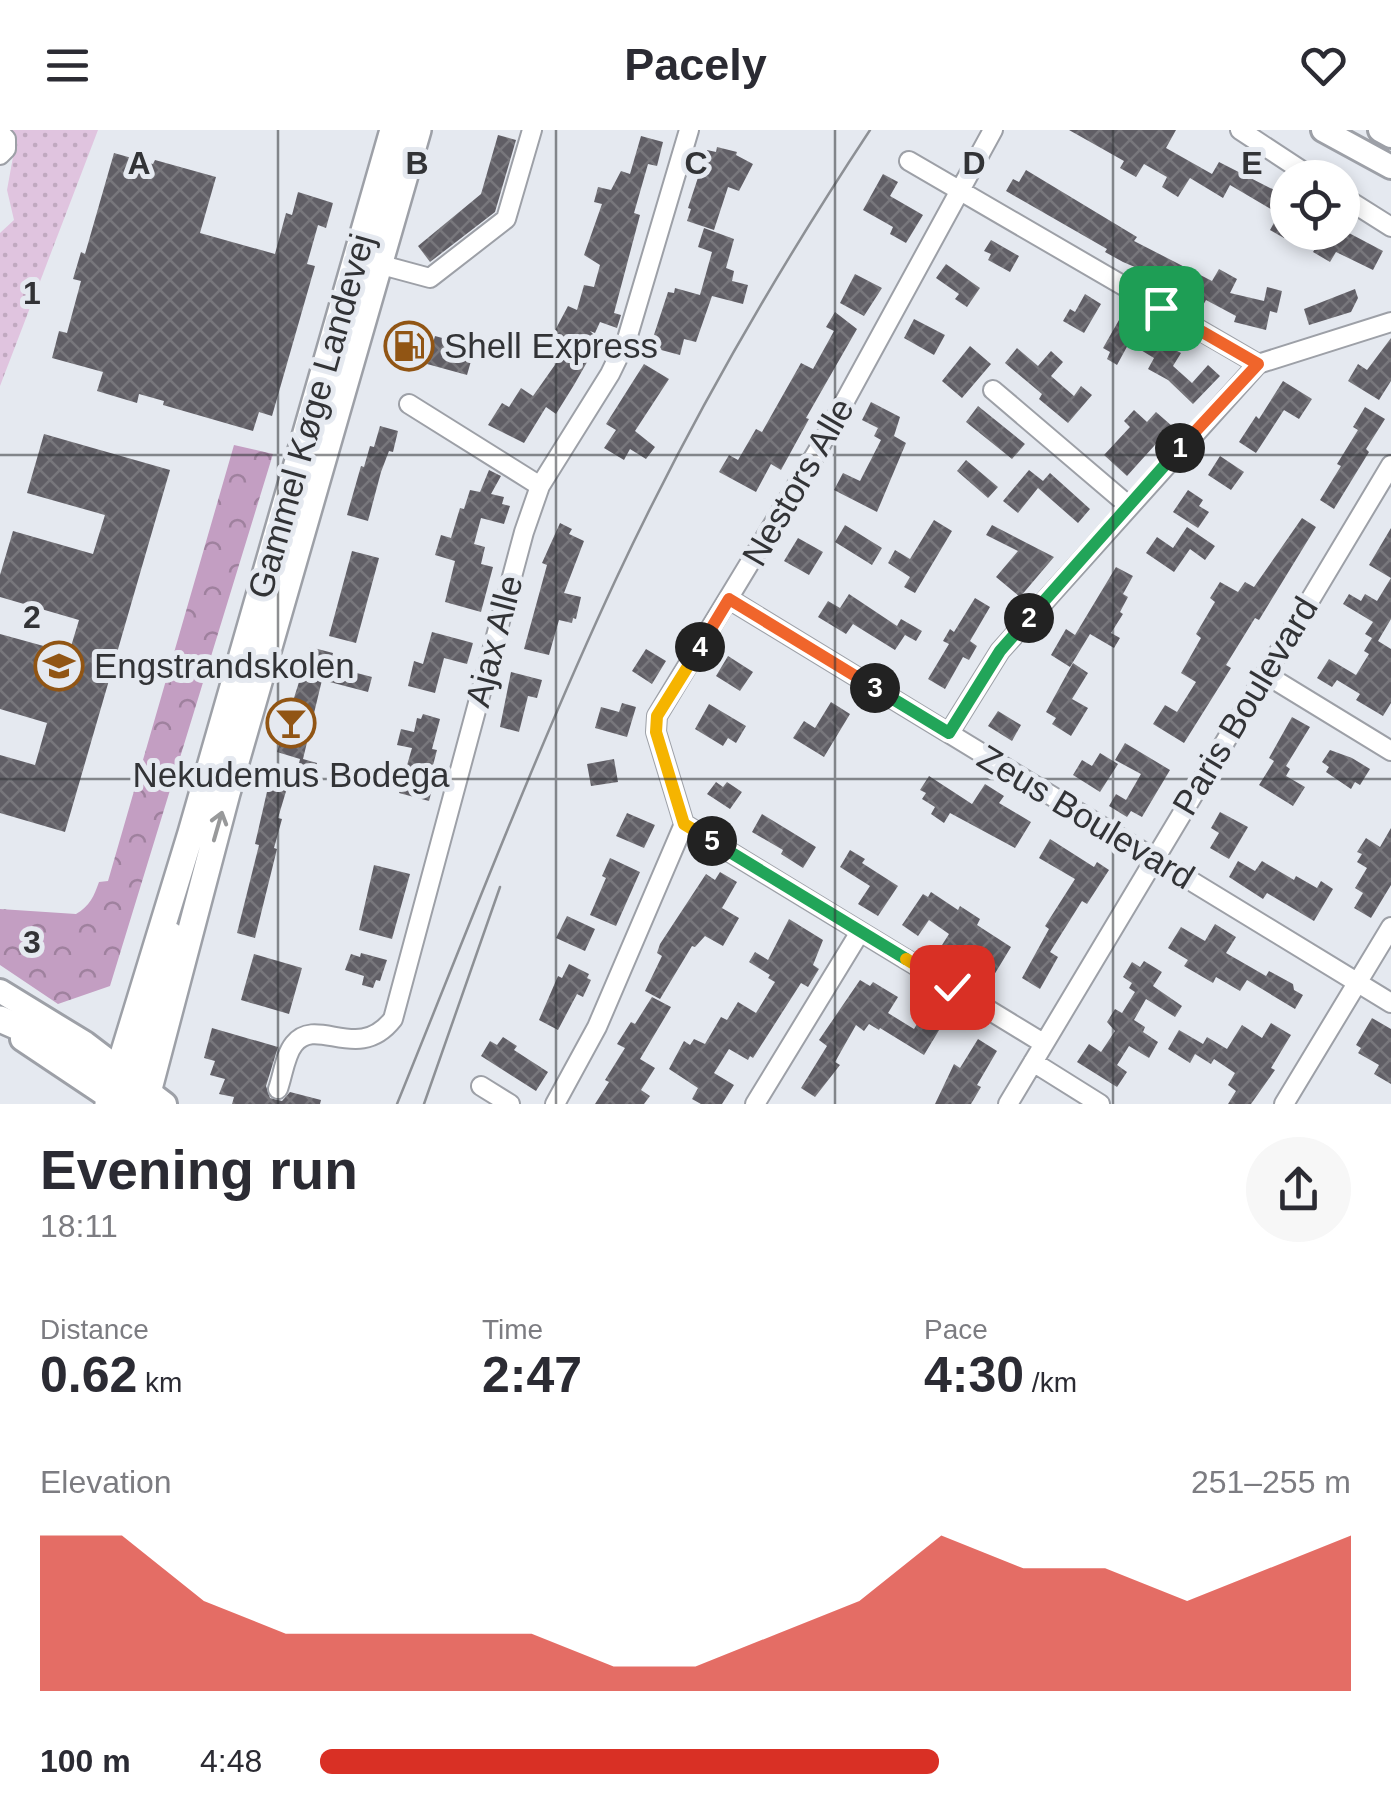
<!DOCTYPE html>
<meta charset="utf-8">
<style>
:root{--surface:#fff;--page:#f7f7f7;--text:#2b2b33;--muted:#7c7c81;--accent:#d93025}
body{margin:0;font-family:Arial,sans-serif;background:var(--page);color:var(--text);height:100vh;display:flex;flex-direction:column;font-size:38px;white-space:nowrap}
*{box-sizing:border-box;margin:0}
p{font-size:32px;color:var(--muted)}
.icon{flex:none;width:55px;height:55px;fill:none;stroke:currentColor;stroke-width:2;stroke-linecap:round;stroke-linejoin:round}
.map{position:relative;height:974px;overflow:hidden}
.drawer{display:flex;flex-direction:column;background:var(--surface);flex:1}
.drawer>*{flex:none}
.controls{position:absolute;left:1270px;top:30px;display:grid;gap:20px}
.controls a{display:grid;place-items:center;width:90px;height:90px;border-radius:50%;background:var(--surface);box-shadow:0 5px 15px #0003;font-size:50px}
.pin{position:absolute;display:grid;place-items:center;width:85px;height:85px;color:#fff;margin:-42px;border-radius:20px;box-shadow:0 5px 15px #0006}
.km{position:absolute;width:50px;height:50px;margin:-25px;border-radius:50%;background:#222;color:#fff;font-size:28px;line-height:50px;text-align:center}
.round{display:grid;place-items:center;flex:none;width:105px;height:105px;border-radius:52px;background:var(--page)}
.head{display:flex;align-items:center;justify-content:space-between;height:170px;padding:0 40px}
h1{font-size:55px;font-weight:700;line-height:75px}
.metrics{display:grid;grid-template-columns:repeat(3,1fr);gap:15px;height:170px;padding:10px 40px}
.metrics div{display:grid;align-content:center}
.metrics b{font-size:50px;font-weight:700}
.metrics small{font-size:28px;font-weight:400}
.metrics p{font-size:28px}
.chart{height:280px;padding:20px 40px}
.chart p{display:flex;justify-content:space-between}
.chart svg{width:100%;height:180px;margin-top:10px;fill:var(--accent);opacity:.7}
ul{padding:0 40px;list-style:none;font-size:32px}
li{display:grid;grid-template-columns:160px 120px 1fr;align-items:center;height:75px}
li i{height:25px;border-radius:12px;background:var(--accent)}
header{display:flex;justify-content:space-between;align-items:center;height:130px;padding:0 40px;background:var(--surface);font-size:45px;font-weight:700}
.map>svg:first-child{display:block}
.green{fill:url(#green-dots)}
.forest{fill:url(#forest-crowns)}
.building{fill:url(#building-cross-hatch)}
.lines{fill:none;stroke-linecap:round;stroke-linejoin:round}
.minor-casing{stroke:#9da0a7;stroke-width:22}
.tertiary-casing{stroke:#9da0a7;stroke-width:28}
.secondary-casing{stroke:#9da0a7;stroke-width:30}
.minor{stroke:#fff;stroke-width:18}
.tertiary{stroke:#fff;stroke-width:22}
.secondary{stroke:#fff;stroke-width:25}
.tram{stroke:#8d9095;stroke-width:2.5}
.oneway{stroke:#98999a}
.split-1-casing{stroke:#fff;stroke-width:20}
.split-2-casing{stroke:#fff;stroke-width:20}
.split-3-casing{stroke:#fff;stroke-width:20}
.split-4-casing{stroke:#fff;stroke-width:20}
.split-5-casing{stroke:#fff;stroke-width:20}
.split-6-casing{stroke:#fff;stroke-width:20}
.split-7-casing{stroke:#fff;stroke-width:20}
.split-1{stroke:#f0652b;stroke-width:12}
.split-2{stroke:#22a559;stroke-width:12}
.split-3{stroke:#22a559;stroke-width:12}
.split-4{stroke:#f0652b;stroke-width:12}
.split-5{stroke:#f5b400;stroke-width:12}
.split-6{stroke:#22a559;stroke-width:12}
.split-7{stroke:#f5b400;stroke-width:12}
.grid{fill:none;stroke:#323336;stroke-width:2.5;stroke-opacity:0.55}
.labels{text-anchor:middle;stroke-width:10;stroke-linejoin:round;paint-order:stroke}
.poi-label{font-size:35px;fill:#323336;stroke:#e5e9f0;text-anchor:start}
.street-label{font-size:35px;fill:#323336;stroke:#e5e9f0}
.grid-label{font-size:32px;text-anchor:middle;font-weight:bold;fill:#323336;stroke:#e5e9f0;stroke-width:10;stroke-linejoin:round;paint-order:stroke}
</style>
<header><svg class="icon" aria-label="menu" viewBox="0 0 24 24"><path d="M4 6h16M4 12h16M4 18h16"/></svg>Pacely<svg class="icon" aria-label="heart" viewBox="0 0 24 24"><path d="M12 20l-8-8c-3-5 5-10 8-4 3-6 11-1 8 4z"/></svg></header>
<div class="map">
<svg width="1391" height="974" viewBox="0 0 1391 974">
<defs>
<pattern id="green-dots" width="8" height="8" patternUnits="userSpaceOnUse" patternTransform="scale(2.5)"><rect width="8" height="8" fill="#e0c4df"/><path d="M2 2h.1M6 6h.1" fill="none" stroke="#c1a9c0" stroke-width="1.8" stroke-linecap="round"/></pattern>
<pattern id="forest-crowns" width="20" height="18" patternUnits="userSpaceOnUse" patternTransform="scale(2.5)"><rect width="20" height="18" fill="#c39ec2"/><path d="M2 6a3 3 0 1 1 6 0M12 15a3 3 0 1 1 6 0" fill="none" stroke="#9f819e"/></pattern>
<pattern id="building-cross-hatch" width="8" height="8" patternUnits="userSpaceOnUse" patternTransform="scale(2.5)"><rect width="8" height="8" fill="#605e65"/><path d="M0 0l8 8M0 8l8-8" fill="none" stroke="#78777c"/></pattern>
</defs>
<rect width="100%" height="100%" fill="#e5e9f0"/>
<path class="green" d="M12 0H98L0 256V103L14 90 7 60 15 16Z"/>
<path class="forest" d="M234 315 273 324 110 856 58 874 0 835V779L76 784C90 776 94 766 99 752L108 751Z"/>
<path class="building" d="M1069 0H1176L1166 18 1212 44 1219 32 1288 67V101L1284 108 1270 100 1279 84 1230 55 1223 68 1190 48 1178 67 1162 57 1167 47 1144 34 1136 47 1120 38 1124 31Z
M498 5 516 10 495 82 430 132 418 116 481 64Z
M641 6 663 12 657 36 648 34 634 83 640 85 614 183 621 185 617 198 600 192 595 203 590 201 594 205 586 224 590 227 574 255 556 284 546 277 524 313 488 295 502 273 509 277 521 258 533 266 557 232 543 223 568 176 577 180 584 155 594 157 600 135 584 125 602 74 594 72 598 57 611 60 621 41 630 44Z
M717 17 737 22 736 25 753 34 739 61 728 57 714 100 687 91 691 79 688 78 707 20 716 22Z
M114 23 153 34 155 30 216 47 200 103 275 124 286 83 292 85 298 62 333 73 326 98 318 95 307 134 315 136 272 286 259 282 253 301 163 275 164 271 139 264 137 273 97 261 103 242 52 228 59 201 67 203 81 151 73 149 81 122 85 124Z
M1026 40 1137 107 1134 111 1212 151 1219 139 1237 149 1230 163 1264 171 1267 157 1282 161 1277 183 1270 181 1266 200 1234 192 1236 186 1206 170 1201 179 1160 155 1163 149 1123 132 1105 122 1107 119 1006 61 1013 49 1019 52Z
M883 44 898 52 890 66 923 85 906 113 890 104 893 97 863 80Z
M704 98 734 109 726 138 734 141 732 151 748 155 743 174 712 166 696 212 684 209 680 225 650 217 668 162 674 163 675 158 700 165 712 122 698 117Z
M1325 102H1347L1383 121 1373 140 1336 122 1330 132 1313 122Z
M991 110 1019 126 1010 142 988 130 991 124 984 121Z
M946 134 980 158 967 177 955 169 959 164 936 148Z
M855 144 882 158 864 186 840 173Z
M1355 159 1358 168 1351 182 1309 195 1304 179Z
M1085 164 1101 174 1084 203 1063 191 1070 179 1075 182Z
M835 182 857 199 806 288 809 289 781 340 771 334 756 362 719 342 729 325 738 330 756 299 762 302 801 233 813 239 834 201 826 197Z
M914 189 945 205 934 225 904 208Z
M1119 190 1181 223 1173 236 1192 253 1208 235 1220 246 1193 274 1168 250 1148 239 1154 228 1129 213 1117 235 1107 229 1110 222 1103 218Z
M435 206 475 217 467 245 427 234Z
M1391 208V251L1379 270 1348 251 1358 234 1367 240Z
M970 216 991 234 962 268 942 251Z
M1017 218 1038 236 1051 221 1063 232 1051 246 1074 266 1081 256 1092 265 1068 293 1039 269 1042 264 1005 233Z
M644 234 669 249 635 301 655 317 646 329 630 319 624 330 604 318 616 300 606 294Z
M1283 251 1312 269 1299 289 1284 280 1256 323 1239 312 1256 286 1259 289Z
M871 272 900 287 894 306 906 313 877 382 834 360 843 343 860 351 881 310 874 306 878 298 862 290Z
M978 276 1025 314 1012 329 966 292Z
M1365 277 1385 289 1366 319 1369 322 1334 379 1320 370 1341 336 1337 334 1358 300 1353 297Z
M1134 280 1147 292 1156 282 1172 296 1127 346 1104 325 1130 297 1124 291Z
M380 296 398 301 393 322 389 321 381 342 368 391 347 385 361 336 364 337 370 316 374 317Z
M44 304 170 340 65 702 0 683V625L35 635 47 593 0 579V504L69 523 79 490 0 467V445L13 401 93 424 105 385 27 363Z
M1220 326 1244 342 1231 360 1208 345Z
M966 330 998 357 988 368 957 341Z
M489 340 501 346 491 364 504 367 502 374 510 376 504 394 481 388 474 414 485 417 481 434 493 437 481 482 445 472 455 431 435 425 441 405 451 408 460 378 464 379 470 360 480 362Z
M1029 340 1043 351 1050 343 1090 379 1078 393 1038 358 1018 383 1003 371Z
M1188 360 1203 370 1199 376 1209 382 1198 398 1173 382Z
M1302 388 1316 397 1259 490 1255 488 1226 535 1231 538 1184 613 1153 594 1165 575 1177 582 1196 552 1181 543 1201 508 1196 504 1215 472 1210 468 1220 452 1238 462 1245 452 1254 457Z
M934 390 952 401 915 463 904 457 910 447 888 433 895 420 910 429Z
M560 393 572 399 569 404 584 411 564 463 581 467 576 489 573 488 572 493 559 490 549 525 524 519 547 435 542 433Z
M845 395 882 418 872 435 835 412Z
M992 395 1054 427 1020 467 996 447 1018 421 986 405Z
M1187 397 1215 416 1205 430 1190 419 1174 442 1146 423 1157 407 1173 418Z
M1391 398V489L1378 511 1391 519V573L1383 586 1356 570 1360 564 1337 550 1332 557 1317 548 1329 529 1356 545 1369 524 1364 521 1372 508 1365 504 1373 492 1343 474 1349 464 1361 471 1365 464 1377 471 1391 448 1369 435Z
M798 408 823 422 809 445 784 431Z
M352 421 379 428 356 513 329 506Z
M1116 437 1133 446 1123 464 1128 467 1120 482 1123 484 1111 503 1120 508 1114 518 1090 504 1070 537 1051 525 1066 499 1075 505Z
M849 464 897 496 901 489 922 501 916 511 905 505 895 520 853 494 846 504 818 487 828 471 840 478Z
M975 468 990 477 970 511 977 516 969 530 963 527 945 559 928 549 949 514 943 511 950 499 954 502Z
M432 502 473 513 467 534 444 528 435 563 408 556 414 531 423 534Z
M310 517 333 523 330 536 372 547 368 562 322 550 303 629 317 633 312 651 296 646 300 629 277 622Z
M646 519 666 531 652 554 632 541Z
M728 526 753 542 740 561 716 546Z
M1073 533 1088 543 1072 569 1088 578 1071 606 1052 594 1056 588 1046 582Z
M511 542 542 550 537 568 528 566 519 602 500 597Z
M831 572 850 584 824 627 793 608 804 591 815 598Z
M622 573 636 577 627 607 595 598 601 577 619 582Z
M709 574 746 596 736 613 728 608 723 616 695 599Z
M998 581 1021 595 1012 611 988 596Z
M423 584 440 589 432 619 437 620 431 643 436 644 429 671 399 663 412 618 397 615 401 599 414 602 417 588 421 589Z
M1292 587 1310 597 1286 636 1290 639 1286 646 1305 657 1293 676 1259 655 1274 631 1269 628Z
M1125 613 1170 640 1142 687 1131 681 1127 687 1109 676 1116 664 1126 670 1141 644 1115 630Z
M1330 620 1352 628 1370 639 1360 655 1355 652 1351 659 1326 642 1329 637 1322 632Z
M1100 623 1118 634 1100 662 1073 645 1082 630 1092 636Z
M614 629 618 652 591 656 587 634Z
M929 646 972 674 985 654 1004 666 999 673 1031 692 1015 718 950 683 944 693 931 684 935 677 922 669 926 663 920 660Z
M716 652 723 657 727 652 742 662 730 679 707 664Z
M269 653 287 658 278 688 282 689 274 718 277 719 255 808 237 803 259 715 255 714Z
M1220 682 1248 697 1229 729 1210 718 1219 703 1211 698Z
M627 683 655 695 644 718 616 706Z
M762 684 816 717 803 738 781 724 783 720 752 702Z
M1391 698V755L1371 788 1354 778 1363 763 1355 758 1367 738 1357 732 1362 724 1357 722 1366 708 1380 717Z
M1050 709 1094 737 1097 732 1109 740 1087 774 1082 771 1050 822 1058 827 1040 859 1022 848 1049 799 1045 796 1075 749 1039 728Z
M850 720 865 729 862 733 898 756 878 786 858 774 870 756 840 737Z
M610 728 640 742 616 796 590 785 606 748 602 746Z
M1238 731 1255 741 1262 731 1294 750 1296 746 1317 758 1321 751 1333 759 1314 791 1267 763 1263 769 1229 747Z
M374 735 410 744 392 809 359 800Z
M720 742 737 752 722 778 739 788 723 816 705 806 695 817 692 816 660 869 645 861 662 826 657 823 660 814 706 744 715 750Z
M931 762 958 780 960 776 980 789 977 795 1011 817 991 850 956 827 953 832 937 823 949 804 929 790 918 806 902 795 923 764 928 767Z
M567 786 595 799 585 821 556 808Z
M789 789 823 810 813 835 819 839 808 857 801 853 753 928 750 926 748 930 729 919 714 943 734 955 722 974H701L692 969 698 958 669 939 684 911 690 915 694 909 705 914 721 887 727 890 738 872 756 883 775 852 768 848 770 845 749 832 755 822 768 830Z
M1215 794 1236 807 1226 823 1266 846 1269 841 1293 854 1294 860 1303 865 1295 879 1247 850 1240 861 1216 847 1213 853 1184 836 1188 830 1168 818 1181 797 1205 811Z
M361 823 387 830 380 851 376 850 373 858 362 855 364 846 345 840 351 824 360 827Z
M254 824 302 838 289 884 241 870Z
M1144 831 1162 842 1153 856 1182 876 1175 887 1146 869 1134 890 1145 897 1143 902 1158 912 1149 928 1129 916 1117 935 1127 942 1117 957 1077 932 1089 914 1101 922 1115 901 1107 892 1115 879 1122 883 1135 862 1129 858 1132 853 1123 847 1132 832 1140 837Z
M569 834 589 844 587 848 591 850 583 867 577 864 558 900 539 890 558 846 562 848Z
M860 850 870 856 873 852 898 867 888 883 914 899 931 871 950 882 924 925 880 898 879 900 869 894 864 901 856 895 835 932 840 935 815 967 801 958 827 916 819 910Z
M652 867 671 877 640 929 655 938 641 960 650 966 644 974H595L609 952 605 950 625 918 617 914 631 892 635 894Z
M1372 888 1391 899V954L1374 944 1379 935 1358 923 1361 918 1356 915Z
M1271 893 1291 905 1271 938 1275 940 1251 974H1228L1236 961 1228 955 1235 943 1214 929 1211 934 1195 924 1190 933 1168 919 1179 900 1203 914 1207 907 1227 919 1242 895 1262 908Z
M212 898 278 917 266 956 270 968 282 971 290 962 321 970 320 974H232L234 967 219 964 225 949 210 945 215 931 204 928Z
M503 907 517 916 514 920 548 942 536 961 481 926 490 911 497 915Z
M978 909 997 921 977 955 981 957 971 974H935L954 934 960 938Z"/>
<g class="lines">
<g class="minor-casing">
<path id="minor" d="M1240 0 1313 48
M0 3 6 9V19L0 25
M909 31 1258 234
M1342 66 1391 97
M378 134 430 148 506 89 532 0
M993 260 1128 375
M409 274 540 356
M729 469 1391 873
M1265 544 1391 621
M949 603 1000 521 1258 234 1391 192
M684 694 1043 913
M1033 932 1100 974
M481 956 510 974
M278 959C283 945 285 925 294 914 317 885 358 934 393 889L524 402 540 356 610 244 627 209 689 0
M555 974 597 897 684 694 656 602 657 586 817 322 993 0
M755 974 860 802
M1008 974 1391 335
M1284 974 1391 797"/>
</g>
<g class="tertiary-casing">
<path id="tertiary" d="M1323 0 1391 37
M1380 0 1391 6
M0 861 85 913 165 974
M22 909 119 974
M138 974 132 948 172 804"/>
</g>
<g class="secondary-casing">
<path id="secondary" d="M0 889 41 907 113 953 127 958
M108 974 191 703 393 0
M145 974 227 663 418 0"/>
</g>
<use href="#minor" class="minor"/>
<use href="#tertiary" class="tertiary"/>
<use href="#secondary" class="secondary"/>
<path class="tram" d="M397 974C468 799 536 621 616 449 689 293 775 144 870 0
M424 974 500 757"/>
</g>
<defs><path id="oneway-shaft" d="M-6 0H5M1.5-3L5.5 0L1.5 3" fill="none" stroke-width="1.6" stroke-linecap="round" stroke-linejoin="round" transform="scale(2.5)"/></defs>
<use class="oneway" href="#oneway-shaft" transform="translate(218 696) rotate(-74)"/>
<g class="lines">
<g class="split-1-casing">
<path id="split-1" d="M1161 178 1258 234 1180 318"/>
</g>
<g class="split-2-casing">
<path id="split-2" d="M1029 488 1180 318"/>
</g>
<g class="split-3-casing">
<path id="split-3" d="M875 558 949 603 1000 521 1029 488"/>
</g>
<g class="split-4-casing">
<path id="split-4" d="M700 517 729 469 875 558"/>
</g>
<g class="split-5-casing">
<path id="split-5" d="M700 517 657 586 656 602 684 694 712 711"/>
</g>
<g class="split-6-casing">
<path id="split-6" d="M712 711 906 829"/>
</g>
<g class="split-7-casing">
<path id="split-7" d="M906 829 952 857"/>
</g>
<use href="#split-1" class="split-1"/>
<use href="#split-2" class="split-2"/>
<use href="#split-3" class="split-3"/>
<use href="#split-4" class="split-4"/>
<use href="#split-5" class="split-5"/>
<use href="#split-6" class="split-6"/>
<use href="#split-7" class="split-7"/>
</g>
<path class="grid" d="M278 0V974M556 0V974M835 0V974M1113 0V974M0 325H1391M0 649H1391"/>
<defs>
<g id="fuel-ring" transform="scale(2.5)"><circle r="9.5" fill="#e5e9f0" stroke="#915514" stroke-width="1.5"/><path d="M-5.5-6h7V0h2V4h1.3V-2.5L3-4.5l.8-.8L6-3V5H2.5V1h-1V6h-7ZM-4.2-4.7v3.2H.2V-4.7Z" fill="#915514"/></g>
<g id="school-ring" transform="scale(2.5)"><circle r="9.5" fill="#e5e9f0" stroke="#915514" stroke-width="1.5"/><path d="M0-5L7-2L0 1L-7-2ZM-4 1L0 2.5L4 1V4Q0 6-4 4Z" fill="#915514"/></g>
<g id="bar-ring" transform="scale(2.5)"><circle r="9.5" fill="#e5e9f0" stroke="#915514" stroke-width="1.5"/><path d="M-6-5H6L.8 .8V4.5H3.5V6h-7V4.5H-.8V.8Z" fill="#915514"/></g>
</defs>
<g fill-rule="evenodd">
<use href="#fuel-ring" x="409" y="216"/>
<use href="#school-ring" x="59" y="536"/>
<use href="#bar-ring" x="291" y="593"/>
</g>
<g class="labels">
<g class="poi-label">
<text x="444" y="228">Shell Express</text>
<text x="94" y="548">Engstrandskolen</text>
<text x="291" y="657" text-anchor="middle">Nekudemus Bodega</text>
</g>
<g class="street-label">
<text transform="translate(311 286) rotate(-74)" y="12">Gammel Køge Landevej</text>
<text transform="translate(798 352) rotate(-60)" y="12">Nestors Alle</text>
<text transform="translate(494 511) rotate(-75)" y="12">Ajax Alle</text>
<text transform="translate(1245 576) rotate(-59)" y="12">Paris Boulevard</text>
<text transform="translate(1086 687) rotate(31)" y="12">Zeus Boulevard</text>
</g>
</g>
<g class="grid-label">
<text x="139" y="44">A</text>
<text x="417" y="44">B</text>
<text x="696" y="44">C</text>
<text x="974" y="44">D</text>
<text x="1252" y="44">E</text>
<text x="32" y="174">1</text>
<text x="32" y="498">2</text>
<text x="32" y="823">3</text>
</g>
</svg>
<div class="controls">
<a><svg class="icon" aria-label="locate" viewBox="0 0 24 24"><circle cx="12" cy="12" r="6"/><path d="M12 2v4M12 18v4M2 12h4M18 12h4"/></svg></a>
</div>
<div class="pin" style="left:1161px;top:178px;background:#1e9e55"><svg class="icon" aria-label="arrive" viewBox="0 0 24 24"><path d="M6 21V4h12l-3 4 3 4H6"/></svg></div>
<div class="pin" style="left:952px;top:857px;background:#d93025"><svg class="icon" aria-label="check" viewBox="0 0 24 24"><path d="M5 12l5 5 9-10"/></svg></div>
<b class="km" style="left:1180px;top:318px">1</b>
<b class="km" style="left:1029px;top:488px">2</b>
<b class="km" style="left:875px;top:558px">3</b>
<b class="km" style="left:700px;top:517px">4</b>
<b class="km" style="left:712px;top:711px">5</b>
</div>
<section class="drawer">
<div class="head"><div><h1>Evening run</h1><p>18:11</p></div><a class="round"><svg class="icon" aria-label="share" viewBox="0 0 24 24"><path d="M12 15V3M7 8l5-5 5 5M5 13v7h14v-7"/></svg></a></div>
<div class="metrics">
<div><p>Distance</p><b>0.62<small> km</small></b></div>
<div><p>Time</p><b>2:47</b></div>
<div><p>Pace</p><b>4:30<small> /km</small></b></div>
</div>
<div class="chart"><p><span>Elevation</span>251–255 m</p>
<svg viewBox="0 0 160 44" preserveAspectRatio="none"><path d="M0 44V6L10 6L20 22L30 30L40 30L50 30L60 30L70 38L80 38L90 30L100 22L110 6L120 14L130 14L140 22L150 14L160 6V44z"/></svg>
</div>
<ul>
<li><b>100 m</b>4:48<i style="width:60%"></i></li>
</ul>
</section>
